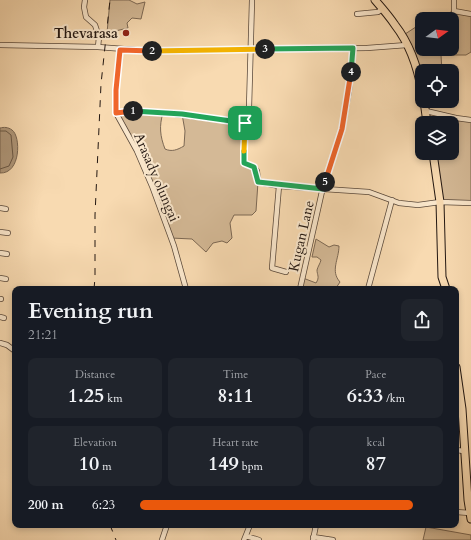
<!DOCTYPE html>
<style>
:root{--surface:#171b24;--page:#20242c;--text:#f1f3f6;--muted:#9ea1a6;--accent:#ea580c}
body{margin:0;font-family:Cardo,serif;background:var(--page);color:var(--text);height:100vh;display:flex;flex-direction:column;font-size:15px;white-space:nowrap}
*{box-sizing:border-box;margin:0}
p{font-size:13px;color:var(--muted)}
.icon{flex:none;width:22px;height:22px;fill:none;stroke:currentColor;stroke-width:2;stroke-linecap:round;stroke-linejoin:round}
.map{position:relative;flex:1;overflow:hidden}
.details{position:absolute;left:12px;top:286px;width:447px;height:242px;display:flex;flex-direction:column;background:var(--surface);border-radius:8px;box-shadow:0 2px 6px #0003}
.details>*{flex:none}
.needle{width:26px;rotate:75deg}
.controls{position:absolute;left:415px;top:12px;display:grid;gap:8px}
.controls a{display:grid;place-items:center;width:44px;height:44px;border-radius:8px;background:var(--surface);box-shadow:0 2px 6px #0003;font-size:20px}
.pin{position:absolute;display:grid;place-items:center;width:34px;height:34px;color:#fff;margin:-17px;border-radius:8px;box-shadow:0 2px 6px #0006}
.km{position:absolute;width:20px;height:20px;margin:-10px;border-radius:50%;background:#222;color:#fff;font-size:11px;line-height:20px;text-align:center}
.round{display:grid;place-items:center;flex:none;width:42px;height:42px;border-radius:8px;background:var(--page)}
.headline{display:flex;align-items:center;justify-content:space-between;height:68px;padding:0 16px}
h1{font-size:22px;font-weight:700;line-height:30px}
.figures{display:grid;grid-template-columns:repeat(3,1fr);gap:6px;height:68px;padding:4px 16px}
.figures div{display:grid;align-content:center;border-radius:8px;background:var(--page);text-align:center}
.figures b{font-size:20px;font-weight:700}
.figures small{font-size:11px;font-weight:400}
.figures p{font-size:11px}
ul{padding:0 16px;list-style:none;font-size:13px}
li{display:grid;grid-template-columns:64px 48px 1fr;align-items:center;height:30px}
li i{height:10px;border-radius:5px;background:var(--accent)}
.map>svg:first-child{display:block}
.green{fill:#d4b996;stroke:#7c6854}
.water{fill:#b0987b;stroke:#786551}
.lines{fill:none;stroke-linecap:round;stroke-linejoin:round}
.shore{stroke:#6a5846;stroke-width:1}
.minor-casing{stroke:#59483a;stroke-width:6}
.highway-casing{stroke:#241812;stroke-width:9}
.minor{stroke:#fae7cc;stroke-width:4.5}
.highway{stroke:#f8dab1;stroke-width:7}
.rail{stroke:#241812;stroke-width:1;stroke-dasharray:7 7;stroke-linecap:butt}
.split-1-casing{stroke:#fff;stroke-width:8}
.split-2-casing{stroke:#fff;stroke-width:8}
.split-3-casing{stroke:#fff;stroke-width:8}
.split-4-casing{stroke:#fff;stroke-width:8}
.split-5-casing{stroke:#fff;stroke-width:8}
.split-6-casing{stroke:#fff;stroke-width:8}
.split-7-casing{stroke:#fff;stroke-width:8}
.split-1{stroke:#22a559;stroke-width:5}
.split-2{stroke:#f0652b;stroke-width:5}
.split-3{stroke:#f5b400;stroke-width:5}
.split-4{stroke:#22a559;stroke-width:5}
.split-5{stroke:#f0652b;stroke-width:5}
.split-6{stroke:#22a559;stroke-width:5}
.split-7{stroke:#f5b400;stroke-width:5}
.poi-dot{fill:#8f2418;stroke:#fae7cc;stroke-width:1.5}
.labels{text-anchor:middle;stroke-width:4;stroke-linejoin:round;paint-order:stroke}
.poi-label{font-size:14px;font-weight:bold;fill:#241812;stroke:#fae7cc;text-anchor:end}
.street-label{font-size:14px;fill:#241812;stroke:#fae7cc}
</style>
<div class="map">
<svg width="471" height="540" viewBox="0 0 471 540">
<rect width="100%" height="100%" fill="#f8dab1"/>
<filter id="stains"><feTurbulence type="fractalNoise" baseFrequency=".005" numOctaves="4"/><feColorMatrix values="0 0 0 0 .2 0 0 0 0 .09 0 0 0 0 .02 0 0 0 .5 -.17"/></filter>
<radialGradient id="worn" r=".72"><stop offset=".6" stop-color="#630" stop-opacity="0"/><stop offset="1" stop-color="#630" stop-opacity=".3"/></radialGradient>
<path class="green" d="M110 0H129L137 4 145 2 141 19 132 18 127 23 128 28 107 33Z
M454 11 471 14V52L466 55H441L442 71H422V87L402 36 422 23V49H452V19H430Z
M426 111 471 120V203L440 202 433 153H452V123H427Z
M116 113H163C159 126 160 136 165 149 172 152 177 150 184 146L185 131 182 114 245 123 244 163 254 167 258 182 256 211 252 215H234L230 223 232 238 227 243 222 241 213 243 206 252 192 239 171 238 137 151Z
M316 239 329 247 334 245 339 246C339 259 330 271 340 282L336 288 338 289H300L303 278 316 283C320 277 317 275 317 270 318 266 320 264 321 260L317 257H312Z
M426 527 471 535V540H423Z"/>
<path class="water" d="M0 128C4 127 8 127 12 130 21 136 21 174 0 173Z"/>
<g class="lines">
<path class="shore" d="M0 131H6L11 135 13 157 9 166 0 169"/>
<g class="minor-casing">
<path id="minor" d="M85 0 84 7 86 17 95 25 99 37 98 47
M252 0 249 108 245 123 244 163 254 167 257 171 258 182 279 186 369 192 399 203 418 205 440 202 471 203
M454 0V11L471 14
M357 14 378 12 382 9
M0 45 98 47 150 51 367 48 407 45
M120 50 116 90V113L137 151 152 186 174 246 186 289
M426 111 456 118 471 120
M116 113C159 109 202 118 245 123
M279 186 272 268 286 272
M0 208 6 209
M0 232 8 233
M0 253 7 254
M0 278 6 279
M300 289 323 187 342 129 349 91 353 48
M368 289 392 200
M0 299H1
M0 317 4 318
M0 343 7 345 15 351
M456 450 464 451
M456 512 470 513
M246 536 259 540
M313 537 333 540
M162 540 167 525
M244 540 250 525
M313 540 316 525"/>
</g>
<g class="highway-casing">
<path id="highway" d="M375 0C382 8 389 16 395 25 409 43 418 69 422 92
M424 101 427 123
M433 153 440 202 442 277 446 289
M456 367 462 409 468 500 471 519"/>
</g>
<use href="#minor" class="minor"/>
<use href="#highway" class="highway"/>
<path class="rail" d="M94 289 95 278V215L101 84 110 0
M110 525 116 540"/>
</g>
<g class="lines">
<g class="split-1-casing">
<path id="split-1" d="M133 111 182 114 245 123"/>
</g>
<g class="split-2-casing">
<path id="split-2" d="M133 111 116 113V90L120 50 152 51"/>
</g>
<g class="split-3-casing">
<path id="split-3" d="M152 51 265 49"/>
</g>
<g class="split-4-casing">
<path id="split-4" d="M265 49 353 48 351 72"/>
</g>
<g class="split-5-casing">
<path id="split-5" d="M325 182 342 129 351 72"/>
</g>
<g class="split-6-casing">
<path id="split-6" d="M244 151V163L254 167 258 182 323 189 325 182"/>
</g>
<g class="split-7-casing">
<path id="split-7" d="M244 151 245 123"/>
</g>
<use href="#split-1" class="split-1"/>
<use href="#split-2" class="split-2"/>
<use href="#split-3" class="split-3"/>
<use href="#split-4" class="split-4"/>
<use href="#split-5" class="split-5"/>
<use href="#split-6" class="split-6"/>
<use href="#split-7" class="split-7"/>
</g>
<circle class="poi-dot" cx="126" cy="33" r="4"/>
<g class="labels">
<g class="poi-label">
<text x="118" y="38">Thevarasa</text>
</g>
<g class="street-label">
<text transform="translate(157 177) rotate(67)" y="5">Arasady olungai</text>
<text transform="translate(301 236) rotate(-77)" y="5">Kugan Lane</text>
</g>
</g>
<rect width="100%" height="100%" filter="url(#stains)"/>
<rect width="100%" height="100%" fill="url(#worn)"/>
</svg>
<div class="controls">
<a><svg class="needle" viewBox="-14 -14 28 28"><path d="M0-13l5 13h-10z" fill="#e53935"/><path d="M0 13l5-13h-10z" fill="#9ea1a6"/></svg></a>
<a><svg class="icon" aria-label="locate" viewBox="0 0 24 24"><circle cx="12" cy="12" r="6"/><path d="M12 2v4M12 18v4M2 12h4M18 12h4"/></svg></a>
<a><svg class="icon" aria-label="layers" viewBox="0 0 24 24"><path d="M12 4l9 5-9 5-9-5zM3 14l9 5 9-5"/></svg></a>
</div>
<div class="pin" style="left:245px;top:123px;background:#1e9e55"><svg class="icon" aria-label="arrive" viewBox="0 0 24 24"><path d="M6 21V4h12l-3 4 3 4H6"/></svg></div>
<b class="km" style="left:133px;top:111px">1</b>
<b class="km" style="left:152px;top:51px">2</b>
<b class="km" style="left:265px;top:49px">3</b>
<b class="km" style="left:351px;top:72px">4</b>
<b class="km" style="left:325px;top:182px">5</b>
<section class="details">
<div class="headline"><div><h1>Evening run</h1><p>21:21</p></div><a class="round"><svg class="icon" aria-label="share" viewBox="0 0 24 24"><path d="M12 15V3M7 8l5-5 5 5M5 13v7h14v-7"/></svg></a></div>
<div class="figures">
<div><p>Distance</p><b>1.25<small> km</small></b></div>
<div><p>Time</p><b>8:11</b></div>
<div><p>Pace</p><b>6:33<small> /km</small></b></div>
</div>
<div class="figures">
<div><p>Elevation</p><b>10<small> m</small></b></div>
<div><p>Heart rate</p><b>149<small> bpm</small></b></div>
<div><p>kcal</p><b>87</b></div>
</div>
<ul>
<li><b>200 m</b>6:23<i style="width:90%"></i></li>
</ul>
</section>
</div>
